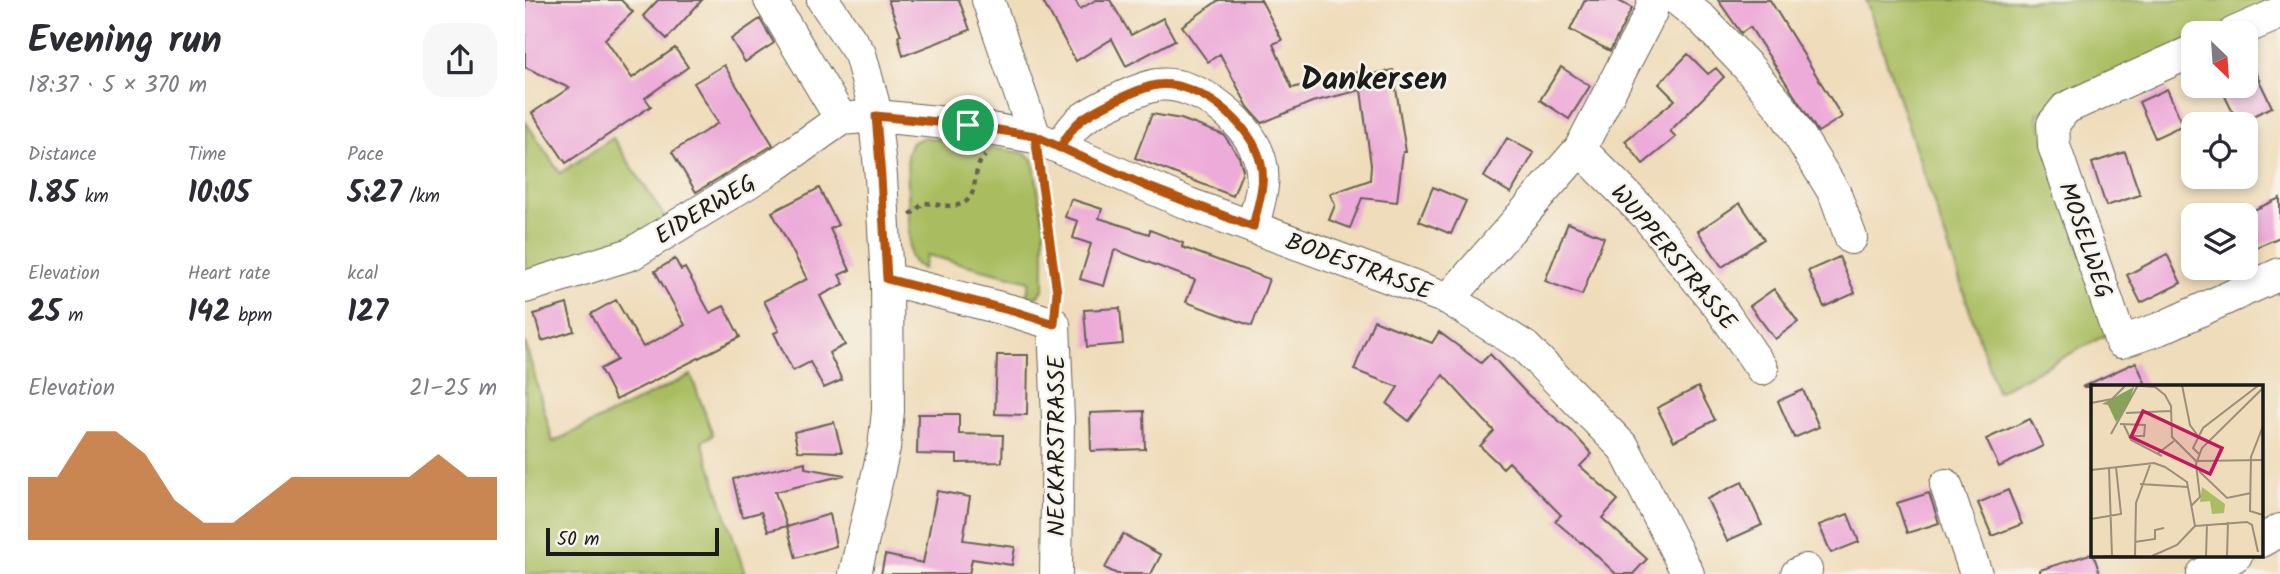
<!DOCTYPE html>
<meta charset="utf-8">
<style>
:root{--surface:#fff;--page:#f7f7f7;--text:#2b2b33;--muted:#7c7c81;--accent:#b45309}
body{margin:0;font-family:Kalam,sans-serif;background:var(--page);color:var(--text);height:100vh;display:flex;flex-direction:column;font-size:26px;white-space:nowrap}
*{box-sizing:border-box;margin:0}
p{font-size:23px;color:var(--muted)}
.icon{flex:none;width:38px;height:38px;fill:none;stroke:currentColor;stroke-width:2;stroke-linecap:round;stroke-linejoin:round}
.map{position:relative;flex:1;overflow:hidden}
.side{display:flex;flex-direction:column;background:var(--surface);width:525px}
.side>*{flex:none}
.needle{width:46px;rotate:155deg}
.controls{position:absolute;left:1656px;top:21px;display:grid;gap:14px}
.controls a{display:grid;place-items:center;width:77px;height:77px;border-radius:14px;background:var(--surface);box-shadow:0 4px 10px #0003;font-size:35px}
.scale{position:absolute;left:21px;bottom:18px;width:173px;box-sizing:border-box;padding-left:7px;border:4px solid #1c1c1c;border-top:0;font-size:19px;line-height:24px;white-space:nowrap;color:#1c1c1c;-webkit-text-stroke:5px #f7f3e8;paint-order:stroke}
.pin{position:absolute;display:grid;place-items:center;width:60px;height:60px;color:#fff;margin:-30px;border:4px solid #fff;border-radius:50%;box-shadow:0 2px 7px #0007}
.round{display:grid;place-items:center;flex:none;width:74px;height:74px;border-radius:21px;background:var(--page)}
.summary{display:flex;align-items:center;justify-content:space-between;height:119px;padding:0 28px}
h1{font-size:38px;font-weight:700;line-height:52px}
.figures{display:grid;grid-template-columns:repeat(3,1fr);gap:10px;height:119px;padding:7px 28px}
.figures div{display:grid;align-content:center}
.figures b{font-size:30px;font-weight:700}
.figures small{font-size:19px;font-weight:400}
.figures p{font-size:19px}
.chart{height:196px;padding:14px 28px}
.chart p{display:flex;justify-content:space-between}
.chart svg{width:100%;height:126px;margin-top:7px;fill:var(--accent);opacity:.7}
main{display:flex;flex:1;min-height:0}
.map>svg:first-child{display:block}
.green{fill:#a9bd61;stroke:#626c3e;stroke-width:2}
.building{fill:#edabd9}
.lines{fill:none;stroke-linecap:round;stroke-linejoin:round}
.minor-casing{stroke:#665f53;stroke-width:34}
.path{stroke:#665f53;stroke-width:4.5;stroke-dasharray:5 5;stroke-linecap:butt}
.minor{stroke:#fff;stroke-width:32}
.route-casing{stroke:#fff;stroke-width:14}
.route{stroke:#b45309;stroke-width:9}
.labels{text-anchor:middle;stroke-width:5;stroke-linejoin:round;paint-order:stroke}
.street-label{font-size:24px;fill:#1c1c1c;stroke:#f7f3e8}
.district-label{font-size:32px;font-weight:bold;fill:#1c1c1c;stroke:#f7f3e8}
.inset-road{fill:none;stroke:#9b8f7b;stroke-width:2}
.view{fill:#c2185b;fill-opacity:0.15;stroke:#c2185b;stroke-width:3.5}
.inset-edge{fill:none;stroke:#1c1c1c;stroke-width:3.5}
</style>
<main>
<section class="side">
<div class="summary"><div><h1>Evening run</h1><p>18:37 · 5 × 370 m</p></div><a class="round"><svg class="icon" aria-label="share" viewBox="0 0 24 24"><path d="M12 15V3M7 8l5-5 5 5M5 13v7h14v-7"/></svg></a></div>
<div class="figures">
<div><p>Distance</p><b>1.85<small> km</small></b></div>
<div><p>Time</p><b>10:05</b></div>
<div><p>Pace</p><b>5:27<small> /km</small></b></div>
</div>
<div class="figures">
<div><p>Elevation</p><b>25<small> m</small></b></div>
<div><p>Heart rate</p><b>142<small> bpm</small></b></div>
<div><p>kcal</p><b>127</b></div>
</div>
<div class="chart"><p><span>Elevation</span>21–25 m</p>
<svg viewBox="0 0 160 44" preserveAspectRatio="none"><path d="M0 44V22L10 22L20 6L30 6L40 14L50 30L60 38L70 38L80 30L90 22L100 22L110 22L120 22L130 22L140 14L150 22L160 22V44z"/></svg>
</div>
</section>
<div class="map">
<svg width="1755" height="574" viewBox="0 0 1755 574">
<rect width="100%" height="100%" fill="#f7f3e8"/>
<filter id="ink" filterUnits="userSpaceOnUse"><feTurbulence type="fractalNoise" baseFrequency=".0143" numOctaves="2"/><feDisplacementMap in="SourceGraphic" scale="14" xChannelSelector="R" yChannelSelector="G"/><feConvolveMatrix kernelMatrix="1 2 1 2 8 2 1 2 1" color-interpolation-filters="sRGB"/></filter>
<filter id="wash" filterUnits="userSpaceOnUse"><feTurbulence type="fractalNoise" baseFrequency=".00686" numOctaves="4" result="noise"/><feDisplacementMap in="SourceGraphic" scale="28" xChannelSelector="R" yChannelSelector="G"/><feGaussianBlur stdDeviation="1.57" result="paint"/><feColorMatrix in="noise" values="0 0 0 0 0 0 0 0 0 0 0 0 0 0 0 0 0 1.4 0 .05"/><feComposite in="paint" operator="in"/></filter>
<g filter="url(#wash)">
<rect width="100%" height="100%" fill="#efdcba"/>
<path class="green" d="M1341 0H1752L1682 33H1668V40L1512 114 1583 334 1472 392Z
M0 121 35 173 88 138 141 219 89 249 0 279Z
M399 137 499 153 508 159 519 225V288C514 296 511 299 501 297L505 281 402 255 398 269 389 263 385 256 382 155 386 143Z
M0 341 28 442 166 375 188 435 177 441 220 574H0Z"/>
<g id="blocks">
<path class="building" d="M0 0H96L108 12 80 39 107 78 150 48 163 67 120 98 126 106 41 163 7 113 44 88 0 67Z
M133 0H177L142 39 118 16Z
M363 0H434L445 30 378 56 373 36 376 35Z
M517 0H550L555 9 571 0H585L606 35 638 18 650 40 601 66 587 39 551 61Z
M694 0H736L757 40 748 44 767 88 833 72 834 77 868 70 881 152H878L872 202 837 198 825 228 804 220 810 205 805 194 845 180 846 165 836 90 787 102 737 123 723 107 695 54 683 62 657 26Z
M1060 0H1092L1107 8 1085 51 1045 30Z
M1193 0H1245L1317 117 1293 132 1225 27 1216 33Z
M235 19 249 43 220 62 206 39Z
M1720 51 1747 107 1713 123 1695 86H1720Z
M1163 54 1183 74 1191 68 1199 77 1145 131 1151 137 1118 164 1100 141 1150 100 1134 84Z
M199 65 248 145 171 192 147 152 193 123 169 83Z
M1036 67 1065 86 1044 119 1015 100Z
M1642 89 1658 125 1630 138 1614 102Z
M627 114 656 119 699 135 714 157 718 170 708 196 610 158Z
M982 138 1009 153 986 193 959 177Z
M1600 152 1615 195 1581 206 1567 163Z
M908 187 941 201 926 234 894 221Z
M294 188 313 225 305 229 325 270 314 275 319 284 295 296 320 345 304 353 317 380 299 388 285 362 268 371 249 333 254 331 239 301 282 279 247 212Z
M1755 198V237L1720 252V214Z
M546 199 577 209 574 218 624 234 625 230 658 243 657 247 744 279 727 326 661 302 670 280 591 250 589 251 579 286 555 279 566 244 548 238 553 221 540 217Z
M1215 203 1239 239 1197 267 1173 231Z
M1043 223 1079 237 1057 295 1020 281Z
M1642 254 1656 283 1616 303 1602 275Z
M1314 257 1330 293 1299 307 1283 271Z
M150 259 156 270 160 268 185 313 199 306 215 337 91 400 75 369 92 360 66 314 91 300 118 347 160 325 130 271Z
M1249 289 1273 322 1250 339 1225 306Z
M42 304 49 331 17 341 9 314Z
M595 308 598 344 562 347 559 310Z
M849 320 907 343 914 332 956 363 965 354 1003 395 1046 431 1067 454 1055 466 1093 500 1077 518 1122 559 1108 574H1091L1057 542 1056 543 1030 521 1036 515 984 462 978 468 955 446 969 431 918 375 884 421 862 404 873 387 829 370Z
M472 355H503L502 415 470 414Z
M1611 362 1622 387H1557Z
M1173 387 1190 420 1149 441 1132 408Z
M1278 390 1294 427 1269 438 1253 401Z
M619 411 620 449 566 451 565 413Z
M393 414H434V434L478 435 477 462 432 463V455L392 454Z
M1505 419 1518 446 1474 467 1461 439Z
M309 422 317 452 273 451 269 432Z
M280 462V468L320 475 250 492 262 526 243 531 236 512 217 517 208 479Z
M1217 482 1237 525 1202 541 1182 499Z
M1483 490 1497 524 1467 536 1453 503Z
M412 491 445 497 438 540 490 547 487 565 447 559 444 574H356L360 555 398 563Z
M1404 493 1414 523 1382 533 1372 503Z
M305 514 311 546 271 558 262 527Z
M1323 514 1334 542 1306 553 1294 525Z
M598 534 636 555 626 574H592L580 568Z
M1568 553 1575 574H1515V570Z"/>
</g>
</g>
<g filter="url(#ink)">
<use href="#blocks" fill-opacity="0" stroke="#665f53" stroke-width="2"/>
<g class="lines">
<g class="minor-casing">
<path id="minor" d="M245 0 316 119
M298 0 335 54 348 102 356 177 362 279 363 411 359 448 330 574
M463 0 510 137
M1153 0 1178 20 1223 67 1259 111 1310 194 1326 238
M1709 33 1755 13
M1668 51 1541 108 1528 124 1529 146 1596 342 1634 329 1755 274
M535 148C541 138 546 129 554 122 567 110 615 88 632 85 673 80 728 124 736 164 741 185 732 207 728 227
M1055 149 1121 215 1196 309 1237 369
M362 279 491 312 529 324 533 419 531 574
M0 287 106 254 248 167 316 119 351 116 443 125 510 137 664 204 924 299 1000 347 1099 448 1163 574
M924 299 1055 149 1125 14 1129 0
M1421 485 1451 574
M1736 541 1755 530
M1272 574 1281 570
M1678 574 1711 555"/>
</g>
<path class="path" d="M515 168 531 298
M385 215 399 203C408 203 417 206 427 206 459 204 443 171 460 156"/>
<use href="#minor" class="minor"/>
</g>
</g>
<g class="lines" filter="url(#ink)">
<g class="route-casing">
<path id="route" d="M443 125 351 116 356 177 362 279 491 312 529 324 532 292 510 136 621 186 728 227C732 207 741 185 736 164 728 124 673 80 632 85 614 88 567 110 554 122 546 129 541 138 535 148L510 136 443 125"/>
</g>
<use href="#route" class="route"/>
</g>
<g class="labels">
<g class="street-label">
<text transform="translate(180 209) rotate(-31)" y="8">EIDERWEG</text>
<text transform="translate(1561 240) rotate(71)" y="8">MOSELWEG</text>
<text transform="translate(1149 257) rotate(50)" y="8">WUPPERSTRASSE</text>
<text transform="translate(834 266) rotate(20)" y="8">BODESTRASSE</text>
<text transform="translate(531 446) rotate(-90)" y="8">NECKARSTRASSE</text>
</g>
<g class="district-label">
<text x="849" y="89">Dankersen</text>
</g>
</g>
<g transform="translate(1566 385)">
<rect width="172" height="172" fill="#efdcba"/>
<path d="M111 102 134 119 133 128 121 129 119 116 109 117Z" fill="#a9bd61"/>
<path d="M43 2 37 20 25 37 17 20 11 19Z" fill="#86a457"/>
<path class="inset-road" d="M37 0 64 2 74 10 80 21 81 52 105 76 172 75M91 0 99 40 107 51M0 18 21 14 35 0M35 28 80 26M29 39 54 40 53 51H38M33 40 40 55 71 71M172 41 160 72 159 126 172 130M20 49 47 0M66 69 83 56M108 69 102 63 112 43 168 0M18 83 21 171M0 85 63 78 74 82 96 97 104 141M108 86 136 113 160 108M49 99 97 102M100 121 109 112 105 79 111 63 172 3M0 127V158M0 134 30 129 25 82M104 141 156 137 161 140 167 167M44 157 64 154V145L73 143M12 171H46M44 171 45 118 59 80M61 171 86 160 104 141M115 171 116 139M136 171 137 137"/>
<path class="view" d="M52 26 131 63 119 89 40 52Z"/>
<rect width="172" height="172" class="inset-edge"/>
</g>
</svg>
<div class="controls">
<a><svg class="needle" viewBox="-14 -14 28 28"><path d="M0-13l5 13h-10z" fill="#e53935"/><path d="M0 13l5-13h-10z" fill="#7c7c81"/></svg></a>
<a><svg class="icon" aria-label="locate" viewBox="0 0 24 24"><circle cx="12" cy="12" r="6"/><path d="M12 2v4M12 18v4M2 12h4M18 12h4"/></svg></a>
<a><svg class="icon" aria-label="layers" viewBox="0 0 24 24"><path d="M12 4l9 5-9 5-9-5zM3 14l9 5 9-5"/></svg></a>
</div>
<div class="scale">50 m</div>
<div class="pin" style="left:443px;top:125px;background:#1e9e55"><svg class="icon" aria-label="arrive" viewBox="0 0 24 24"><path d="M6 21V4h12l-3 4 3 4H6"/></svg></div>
</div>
</main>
